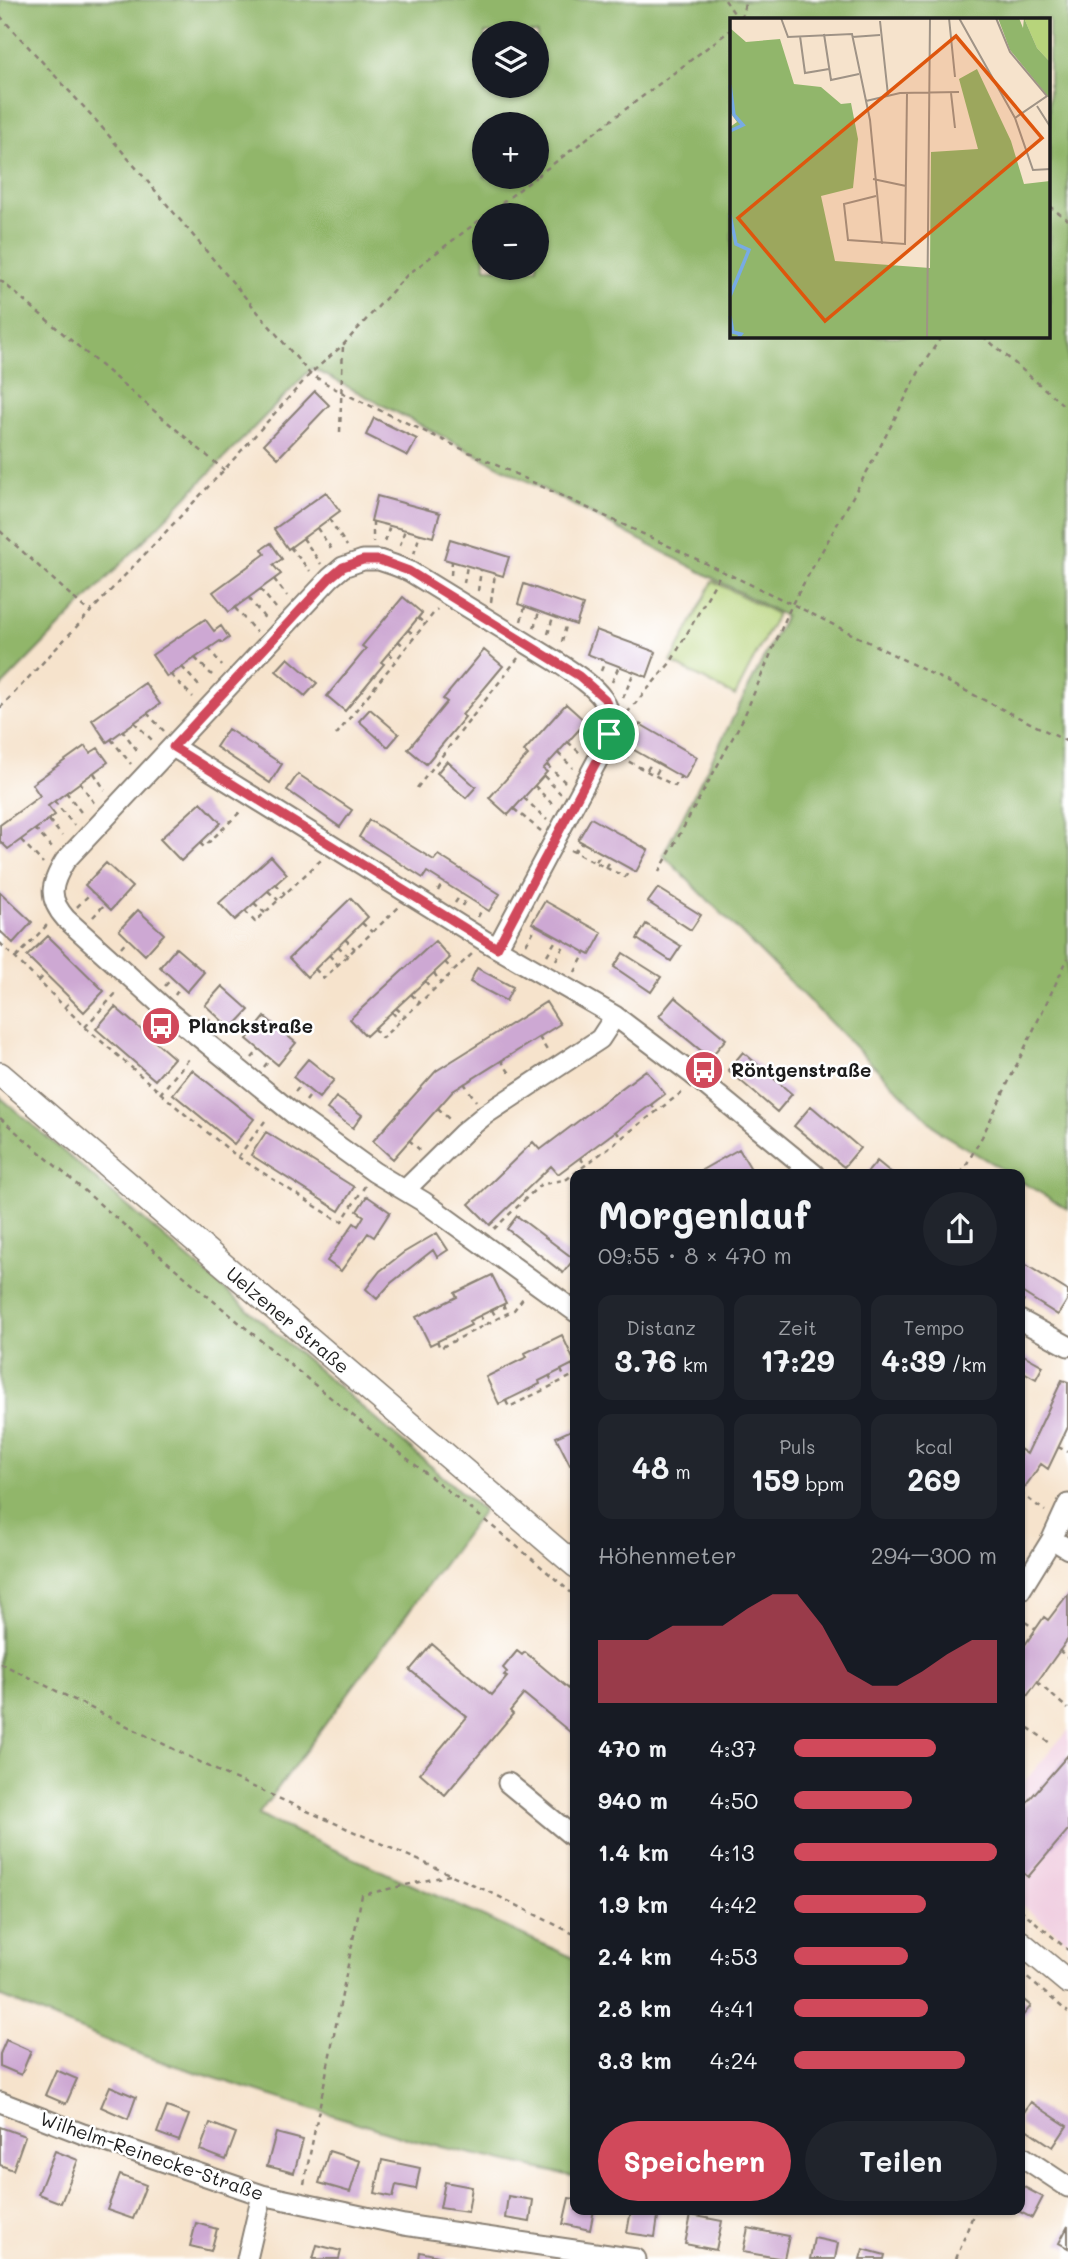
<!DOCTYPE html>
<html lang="de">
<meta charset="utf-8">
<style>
:root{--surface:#171b24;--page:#20242c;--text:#f1f3f6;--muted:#9ea1a6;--accent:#d1495b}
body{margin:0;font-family:Mali,sans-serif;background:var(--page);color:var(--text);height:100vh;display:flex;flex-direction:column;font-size:26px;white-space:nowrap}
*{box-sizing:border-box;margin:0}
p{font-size:23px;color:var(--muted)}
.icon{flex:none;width:38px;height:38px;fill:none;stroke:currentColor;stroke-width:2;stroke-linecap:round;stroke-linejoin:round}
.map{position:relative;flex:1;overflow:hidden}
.details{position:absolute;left:570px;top:1169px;width:455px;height:1046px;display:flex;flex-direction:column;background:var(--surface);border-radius:14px;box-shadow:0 2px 5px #0004}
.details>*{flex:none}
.buttons{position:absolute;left:472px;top:21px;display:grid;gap:14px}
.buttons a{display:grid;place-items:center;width:77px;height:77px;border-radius:50%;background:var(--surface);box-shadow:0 2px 5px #0004;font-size:35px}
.pin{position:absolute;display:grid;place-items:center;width:60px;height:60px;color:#fff;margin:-30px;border:4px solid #fff;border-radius:50%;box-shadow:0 2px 7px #0007}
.round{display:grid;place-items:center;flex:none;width:74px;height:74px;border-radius:37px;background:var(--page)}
.head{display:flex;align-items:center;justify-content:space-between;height:119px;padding:0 28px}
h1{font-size:38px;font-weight:800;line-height:52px}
.stats{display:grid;grid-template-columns:repeat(3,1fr);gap:10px;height:119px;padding:7px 28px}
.stats div{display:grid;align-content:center;border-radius:14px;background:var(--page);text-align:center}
.stats b{font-size:30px;font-weight:800}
.stats small{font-size:19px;font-weight:400}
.stats p{font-size:19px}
.chart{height:196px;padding:14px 28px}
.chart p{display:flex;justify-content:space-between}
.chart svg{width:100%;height:126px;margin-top:7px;fill:var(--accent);opacity:.7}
.cta{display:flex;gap:14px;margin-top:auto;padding:14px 28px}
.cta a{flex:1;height:80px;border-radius:42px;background:var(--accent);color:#fff;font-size:28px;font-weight:800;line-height:80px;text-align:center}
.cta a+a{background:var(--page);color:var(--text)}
ul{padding:0 28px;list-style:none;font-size:23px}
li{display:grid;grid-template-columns:112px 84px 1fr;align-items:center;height:52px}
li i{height:18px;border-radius:9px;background:var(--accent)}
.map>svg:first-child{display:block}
.built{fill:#f1d0e2}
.green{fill:#b7d47b;stroke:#6a784c;stroke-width:2}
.forest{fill:#91b66b;stroke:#566944;stroke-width:2;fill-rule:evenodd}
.building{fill:#cda8d3}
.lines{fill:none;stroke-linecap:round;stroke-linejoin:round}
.minor-casing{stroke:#898074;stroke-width:23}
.major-casing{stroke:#898074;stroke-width:26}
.path{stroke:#898074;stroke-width:2.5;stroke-dasharray:5 5;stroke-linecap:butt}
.minor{stroke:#fff;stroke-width:19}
.major{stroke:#fff;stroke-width:23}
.route-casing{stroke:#fff;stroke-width:14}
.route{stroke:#d1495b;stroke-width:9}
.labels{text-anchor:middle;stroke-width:5;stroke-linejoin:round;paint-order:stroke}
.poi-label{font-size:19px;font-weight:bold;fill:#1c1c1c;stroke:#fff;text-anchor:start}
.street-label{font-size:19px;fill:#1c1c1c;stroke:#fff}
.inset-river{fill:none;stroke:#78abe4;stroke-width:3.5}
.inset-road{fill:none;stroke:#9f9386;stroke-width:2}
.view{fill:#de560d;fill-opacity:0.15;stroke:#de560d;stroke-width:3.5}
.inset-edge{fill:none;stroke:#1c1c1c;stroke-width:3.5}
</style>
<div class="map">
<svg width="1068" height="2259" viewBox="0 0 1068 2259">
<rect width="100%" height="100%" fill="#fff"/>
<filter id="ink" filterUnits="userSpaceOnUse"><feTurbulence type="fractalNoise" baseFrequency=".0143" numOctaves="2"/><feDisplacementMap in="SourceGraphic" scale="14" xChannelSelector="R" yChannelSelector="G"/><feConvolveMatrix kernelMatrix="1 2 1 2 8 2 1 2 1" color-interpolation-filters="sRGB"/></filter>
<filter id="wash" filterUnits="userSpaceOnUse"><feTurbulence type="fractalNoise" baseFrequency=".00686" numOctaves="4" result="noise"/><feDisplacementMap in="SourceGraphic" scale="28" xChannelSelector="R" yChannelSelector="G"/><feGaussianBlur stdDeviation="1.57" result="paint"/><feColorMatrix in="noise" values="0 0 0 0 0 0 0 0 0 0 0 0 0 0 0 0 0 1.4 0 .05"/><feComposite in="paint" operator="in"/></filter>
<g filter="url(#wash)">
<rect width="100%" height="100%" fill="#f6e3cc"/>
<path class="built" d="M1068 1730V1941L1020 1904V1787Z"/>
<path class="green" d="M713 581 777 614 735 696 671 662Z"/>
<path class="forest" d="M0 0H1068V1209L1020 1181V1174H1010L941 1133 663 855 785 616 312 368 0 688ZM732 19H1049V336H732ZM485 33H537V86H485ZM485 124H537V177H485ZM485 215H537V268H485Z
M0 1097 483 1511 258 1815 576 1959V2177L419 2142 144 2056 0 1996Z"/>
<g id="blocks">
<path class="building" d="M315 391 329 405 278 458 264 444Z
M374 418 417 439 408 456 366 435Z
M326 492 340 511 288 549 274 529Z
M377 496 440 513 433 537 371 521Z
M450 539 509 557 503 576 444 559Z
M271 543 282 559 273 565 281 574 229 612 213 592 265 554 262 549Z
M524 584 583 605 576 625 518 604Z
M403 597 422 613 381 662 384 664 345 711 327 696 366 649 362 646Z
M205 619 214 631 221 626 229 638 222 643 220 641 167 677 152 655Z
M596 630 656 652 647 677 587 654Z
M484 650 503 666 462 715 465 717 426 764 408 749 447 702 443 699Z
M288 658 317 683 305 696 276 671Z
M145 683 160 704 107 742 92 720Z
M566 704 586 722 543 769 547 772 508 815 489 798 528 755 524 751Z
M370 709 399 734 388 747 359 721Z
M640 724 697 757 685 779 627 746Z
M228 729 282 764 270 783 216 747Z
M85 746 90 753 98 748 108 762 48 806 55 815 8 849 0 841V825L40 796 32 784Z
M447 761 476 787 466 798 437 773Z
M298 774 352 810 340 827 287 790Z
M201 802 221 823 181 861 160 839Z
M591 818 648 850 636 872 578 840Z
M369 820 434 860 438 855 500 894 489 911 427 872 423 878 359 837Z
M271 856 287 874 235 920 219 903Z
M106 863 132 887 111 910 85 885Z
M658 888 701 915 691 930 648 902Z
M0 892 32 922 13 943 0 931Z
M351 898 368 917 307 977 289 958Z
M545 901 602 933 590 955 532 923Z
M138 910 164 934 145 955 119 930Z
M646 924 681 946 671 961 637 939Z
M48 936 104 991 84 1012 27 956Z
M435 941 450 958 366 1036 350 1019Z
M176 948 204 972 187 992 160 967Z
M623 953 661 977 651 992 614 967Z
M477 968 513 987 506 1001 470 982Z
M222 986 249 1010 231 1029 205 1005Z
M675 997 726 1039 710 1058 659 1016Z
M546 1002 560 1024 453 1091 393 1159 373 1141 436 1071Z
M115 1007 174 1058 155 1080 96 1029Z
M265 1017 296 1043 278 1065 247 1039Z
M743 1052 792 1094 777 1112 728 1070Z
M308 1059 334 1080 319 1098 293 1077Z
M192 1070 254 1119 234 1144 173 1094Z
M646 1070 665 1094 616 1131 558 1174 551 1166 490 1225 469 1204 533 1142 540 1150Z
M336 1097 362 1115 353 1128 327 1109Z
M811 1106 860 1148 844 1167 794 1126Z
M266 1132 354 1187 339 1211 251 1155Z
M739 1149 754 1174H695Z
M877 1161 888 1170 894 1174H866Z
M367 1196 390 1212 374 1237 368 1233 341 1271 327 1261 354 1223 358 1226 364 1216 357 1211Z
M517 1216 574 1259 563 1273 507 1229Z
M437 1233 448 1250 437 1257 433 1250 391 1283 377 1299 366 1289 380 1271 403 1253Z
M1020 1261 1068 1291V1299L1058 1315 1020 1291Z
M492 1275 506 1303 469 1321 471 1325 430 1345 416 1317 457 1297 455 1293Z
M562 1335 575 1363 539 1381 540 1384 499 1404 486 1377 527 1357 525 1353Z
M1020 1353 1043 1366 1036 1379 1020 1370Z
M1062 1380 1068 1382V1427L1048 1469 1041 1464 1020 1494V1449L1027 1454Z
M576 1428V1462L570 1465 556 1437Z
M1068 1594V1639L1020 1706V1652L1044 1617 1048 1620Z
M432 1644 492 1695 507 1677 504 1675 507 1672 503 1668 517 1651 522 1655 525 1652 576 1695V1737L524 1694 510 1711 513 1714 445 1795 420 1773 467 1717 410 1670Z
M1068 1755V1830L1028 1877 1020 1870V1810Z
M1020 1997 1031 2006 1020 2019Z
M6 2040 31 2051 21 2075 0 2066V2054Z
M56 2070 77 2079 66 2104 45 2095Z
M110 2086 136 2097 128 2119 101 2107Z
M1031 2102 1067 2126 1053 2147 1020 2125V2118Z
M167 2107 189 2115 179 2141 157 2133Z
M210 2123 236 2133 226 2160 200 2150Z
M0 2127 25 2136 13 2170 0 2165Z
M276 2133 303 2140 294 2173 267 2166Z
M55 2151 78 2160 61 2203 38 2194Z
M329 2151 360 2161 350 2192 319 2183Z
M382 2160 420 2168 416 2189 396 2185 393 2197 375 2193Z
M120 2175 146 2185 133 2219 107 2210Z
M445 2182 472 2187 468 2212 440 2208Z
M1022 2186 1043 2197 1032 2218 1020 2212Z
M508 2196 533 2200 530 2222 505 2218Z
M569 2198 576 2199V2210H594L590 2230 563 2224Z
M631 2210H659L655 2237 627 2233Z
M691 2215 722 2221 716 2250 685 2244Z
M196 2223 217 2229 211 2251 190 2246Z
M1068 2226V2248L1059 2243Z
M748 2228 789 2236 784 2259 743 2252Z
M814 2238 838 2243 835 2259H810Z
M317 2245 341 2251 339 2259H313Z
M863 2249 885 2255 884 2259H860Z
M420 2252 448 2258V2259H419Z"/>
</g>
</g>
<g filter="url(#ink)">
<use href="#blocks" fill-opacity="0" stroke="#898074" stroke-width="2"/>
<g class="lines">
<g class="minor-casing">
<path id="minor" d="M173 747 485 941 615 1016 692 1074 814 1174
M497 948 604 748C625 703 590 684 557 662L409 571 394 565 379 560H363L343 567 330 578 65 861C51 884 47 898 66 919L171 1014 295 1115 374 1172 424 1202 576 1312
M405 1190 463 1133 486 1114 600 1039 615 1016
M1020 1320 1068 1346
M1052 1539 1068 1549
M1020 1591 1052 1539 1068 1504
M508 1783 576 1839
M0 2102 83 2134 262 2195 404 2225 636 2259
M1020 2155 1068 2187
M247 2259 262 2195"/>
</g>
<g class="major-casing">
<path id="major" d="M0 1074 576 1566
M1020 1942 1068 1982"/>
</g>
<path class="path" d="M725 0 738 19
M0 16 94 118 310 374 341 392 792 604 1068 742
M741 19 746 0
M537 176 732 29
M1049 206 1068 220
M486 215 536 177
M0 280 224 470
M983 336 1068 409
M340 432 343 345
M329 519 347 546
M373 521V542
M317 528 333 551
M0 531 89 612
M303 538 321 564
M385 542 390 525
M400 546 405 529
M290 547 310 571
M414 554 420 534
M451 575 452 561
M274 579 287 596
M464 583 467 566
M260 589 276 608
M478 591 481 570
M249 598 266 620
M491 602 495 574
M235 608 256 632
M418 618 425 624
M521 621 525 607
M534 628 539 612
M408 630 416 636
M548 634 553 617
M398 641 406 648
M562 642 567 622
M209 648 222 666
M389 653 396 660
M195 658 212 675
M182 667 201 688
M601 671 605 661
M171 675 193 697
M612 682 619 666
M623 698 634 672
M0 708 224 470 310 374 343 345 407 275 485 216
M147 713 164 731
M627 713 671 662 722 571
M134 722 154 742
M122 730 139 753
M579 730 589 734
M336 735 437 609
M111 739 131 764
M568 742 581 754
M558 753 573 768
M620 757 675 786 681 776
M625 760 632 749
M547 765 565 782
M647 770 653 761
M94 773 105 790
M656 774 661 765
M544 776 561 794
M80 782 94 803
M535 786 554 806
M417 788 518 658
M66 792 83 815
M524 798 547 820
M54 801 74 825
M514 809 541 831
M49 820 62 836
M35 829 52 848
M21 840 43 863
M200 843 204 847 242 810
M570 850 625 877 631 869
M574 852 583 842
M596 861 602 853
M606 867 612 859
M659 872 743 719 792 604 869 468 923 364 942 336
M276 884 285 894
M268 891 278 900
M438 891 443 882
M254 903 265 913
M455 903 461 894
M462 906 467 897
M77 907 92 892
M245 911 255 922 321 860
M93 917 105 904
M478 917 483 907
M362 923 372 932
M0 933 1 932
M345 939 355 949
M0 943 85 1027 187 1116 238 1157 339 1221H342L365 1186
M526 944 537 925
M338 946 348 956
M121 947 128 939
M329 955 338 965
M547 955 558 937
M16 958 47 925
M556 960 566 942
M445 962 452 970
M315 969 324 978 399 907
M575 972 585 953
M434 973 440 982
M39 981 45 974
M425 981 432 989
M165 986 172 978
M411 994 419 1002
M175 995 181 986
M65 1007 72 1000
M396 1008 404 1015
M392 1012 399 1020
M207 1022 214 1014
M85 1027 118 991
M374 1029 382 1038 473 953
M539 1037 548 1052
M252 1058 259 1050
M501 1060 511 1075
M264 1067 270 1059
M464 1083 476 1101
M295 1092 302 1084
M160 1094 191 1056
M306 1101 312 1093
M651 1104 657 1112
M438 1108 450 1120
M0 1118C101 1205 201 1292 304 1376 394 1450 488 1519 576 1597
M616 1131 621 1138
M409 1140 420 1150
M238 1157 268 1117
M580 1158 586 1165
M772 1174 781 1169
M835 1174 841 1165
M961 1174 982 1137 1068 958
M494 1229 540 1185 567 1179 685 1090
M503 1304 507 1314
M1021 1304 1027 1295
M492 1310 497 1319
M480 1315 485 1325
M437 1341 440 1348 514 1310 523 1298
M572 1364 576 1372
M561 1370 565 1379
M549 1375 554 1385
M506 1401 509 1407 576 1374
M1058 1447 1068 1452
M1020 1493 1045 1511
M1025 1622 1036 1629
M1059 1650 1068 1658
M0 1663 224 1774 490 1892 576 1935
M1037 1682 1068 1709
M1020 1722 1050 1743
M1020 1764 1028 1768
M1020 1909 1068 1950
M1020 1972 1068 2012
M304 2184 362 1895 450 1875
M956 2259 975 2210"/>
<use href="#minor" class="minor"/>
<use href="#major" class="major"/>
</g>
</g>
<g class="lines" filter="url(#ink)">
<g class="route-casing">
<path id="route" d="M363 560H379L409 571 579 676 605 699 610 713 608 740 497 948 173 747 330 578 343 567Z"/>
</g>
<use href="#route" class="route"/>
</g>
<defs>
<g id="bus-disc" transform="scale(2.0125)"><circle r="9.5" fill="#d1495b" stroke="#fff"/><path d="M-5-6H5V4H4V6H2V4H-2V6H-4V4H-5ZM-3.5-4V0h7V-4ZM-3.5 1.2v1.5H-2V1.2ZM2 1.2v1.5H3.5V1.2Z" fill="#fff"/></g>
</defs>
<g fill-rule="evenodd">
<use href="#bus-disc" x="161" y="1026"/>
<use href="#bus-disc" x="704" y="1070"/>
</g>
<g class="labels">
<g class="poi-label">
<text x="188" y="1033">Planckstraße</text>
<text x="731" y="1077">Röntgenstraße</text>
</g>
<g class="street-label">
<text transform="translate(288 1320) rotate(40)" y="7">Uelzener Straße</text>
<text transform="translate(152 2156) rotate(19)" y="7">Wilhelm-Reinecke-Straße</text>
</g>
</g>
<g transform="translate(730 18)">
<rect width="320" height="320" fill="#f6e3cc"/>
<path d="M294 0H320V44L307 30Z" fill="#b7d47b"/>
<path d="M268 0H289L293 10 294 0 307 30 320 44V81L280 32ZM0 10 16 24 50 21 64 66 91 69 111 86 121 85 128 121 123 170 91 178 105 243 200 250 201 134 248 131 229 61 247 51 281 123 294 166 320 163V320H0V109L7 104 0 94Z" fill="#91b66b"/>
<path class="inset-river" d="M0 67 4 97 13 107 0 113M0 197 6 226 19 232 0 278M0 298 3 314 11 316 8 320"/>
<path class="inset-road" d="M51 0 58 19 122 16 140 102 152 226M219 0 225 59M229 0 285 100 303 152 321 151M266 0 280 34 317 78 285 100M150 3 158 77M94 16 101 62 129 56M70 18 75 55 99 51M122 19 150 17M221 75 225 110M136 83 170 75 229 74M307 88 321 110M143 161 176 168M146 178 114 186 118 222 175 226 177 75M197 320 200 0"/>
<path class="view" d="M226 18 312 120 95 303 8 200Z"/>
<rect width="320" height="320" class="inset-edge"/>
</g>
</svg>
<div class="buttons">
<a><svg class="icon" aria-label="layers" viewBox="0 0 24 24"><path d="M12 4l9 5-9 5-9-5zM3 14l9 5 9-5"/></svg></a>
<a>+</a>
<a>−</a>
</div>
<div class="pin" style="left:609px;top:734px;background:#1e9e55"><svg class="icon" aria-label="arrive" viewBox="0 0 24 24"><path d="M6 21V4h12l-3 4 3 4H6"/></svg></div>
<section class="details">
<div class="head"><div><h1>Morgenlauf</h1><p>09:55 · 8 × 470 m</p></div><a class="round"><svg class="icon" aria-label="share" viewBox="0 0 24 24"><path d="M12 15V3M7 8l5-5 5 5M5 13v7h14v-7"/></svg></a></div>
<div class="stats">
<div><p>Distanz</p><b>3.76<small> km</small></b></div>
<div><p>Zeit</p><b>17:29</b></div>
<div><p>Tempo</p><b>4:39<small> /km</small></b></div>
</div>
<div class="stats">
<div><b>48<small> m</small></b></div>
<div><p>Puls</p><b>159<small> bpm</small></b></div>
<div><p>kcal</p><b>269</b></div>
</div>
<div class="chart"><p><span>Höhenmeter</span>294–300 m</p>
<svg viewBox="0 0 160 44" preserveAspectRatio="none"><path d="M0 44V22L10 22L20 22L30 17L40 17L50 17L60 11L70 6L80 6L90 17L100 33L110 38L120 38L130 33L140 27L150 22L160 22V44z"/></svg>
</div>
<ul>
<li><b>470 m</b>4:37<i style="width:70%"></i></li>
<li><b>940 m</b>4:50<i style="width:58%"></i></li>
<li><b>1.4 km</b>4:13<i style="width:100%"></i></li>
<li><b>1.9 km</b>4:42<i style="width:65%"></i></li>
<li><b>2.4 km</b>4:53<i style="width:56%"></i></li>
<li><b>2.8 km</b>4:41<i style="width:66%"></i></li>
<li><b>3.3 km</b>4:24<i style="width:84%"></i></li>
</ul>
<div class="cta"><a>Speichern</a><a>Teilen</a></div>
</section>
</div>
